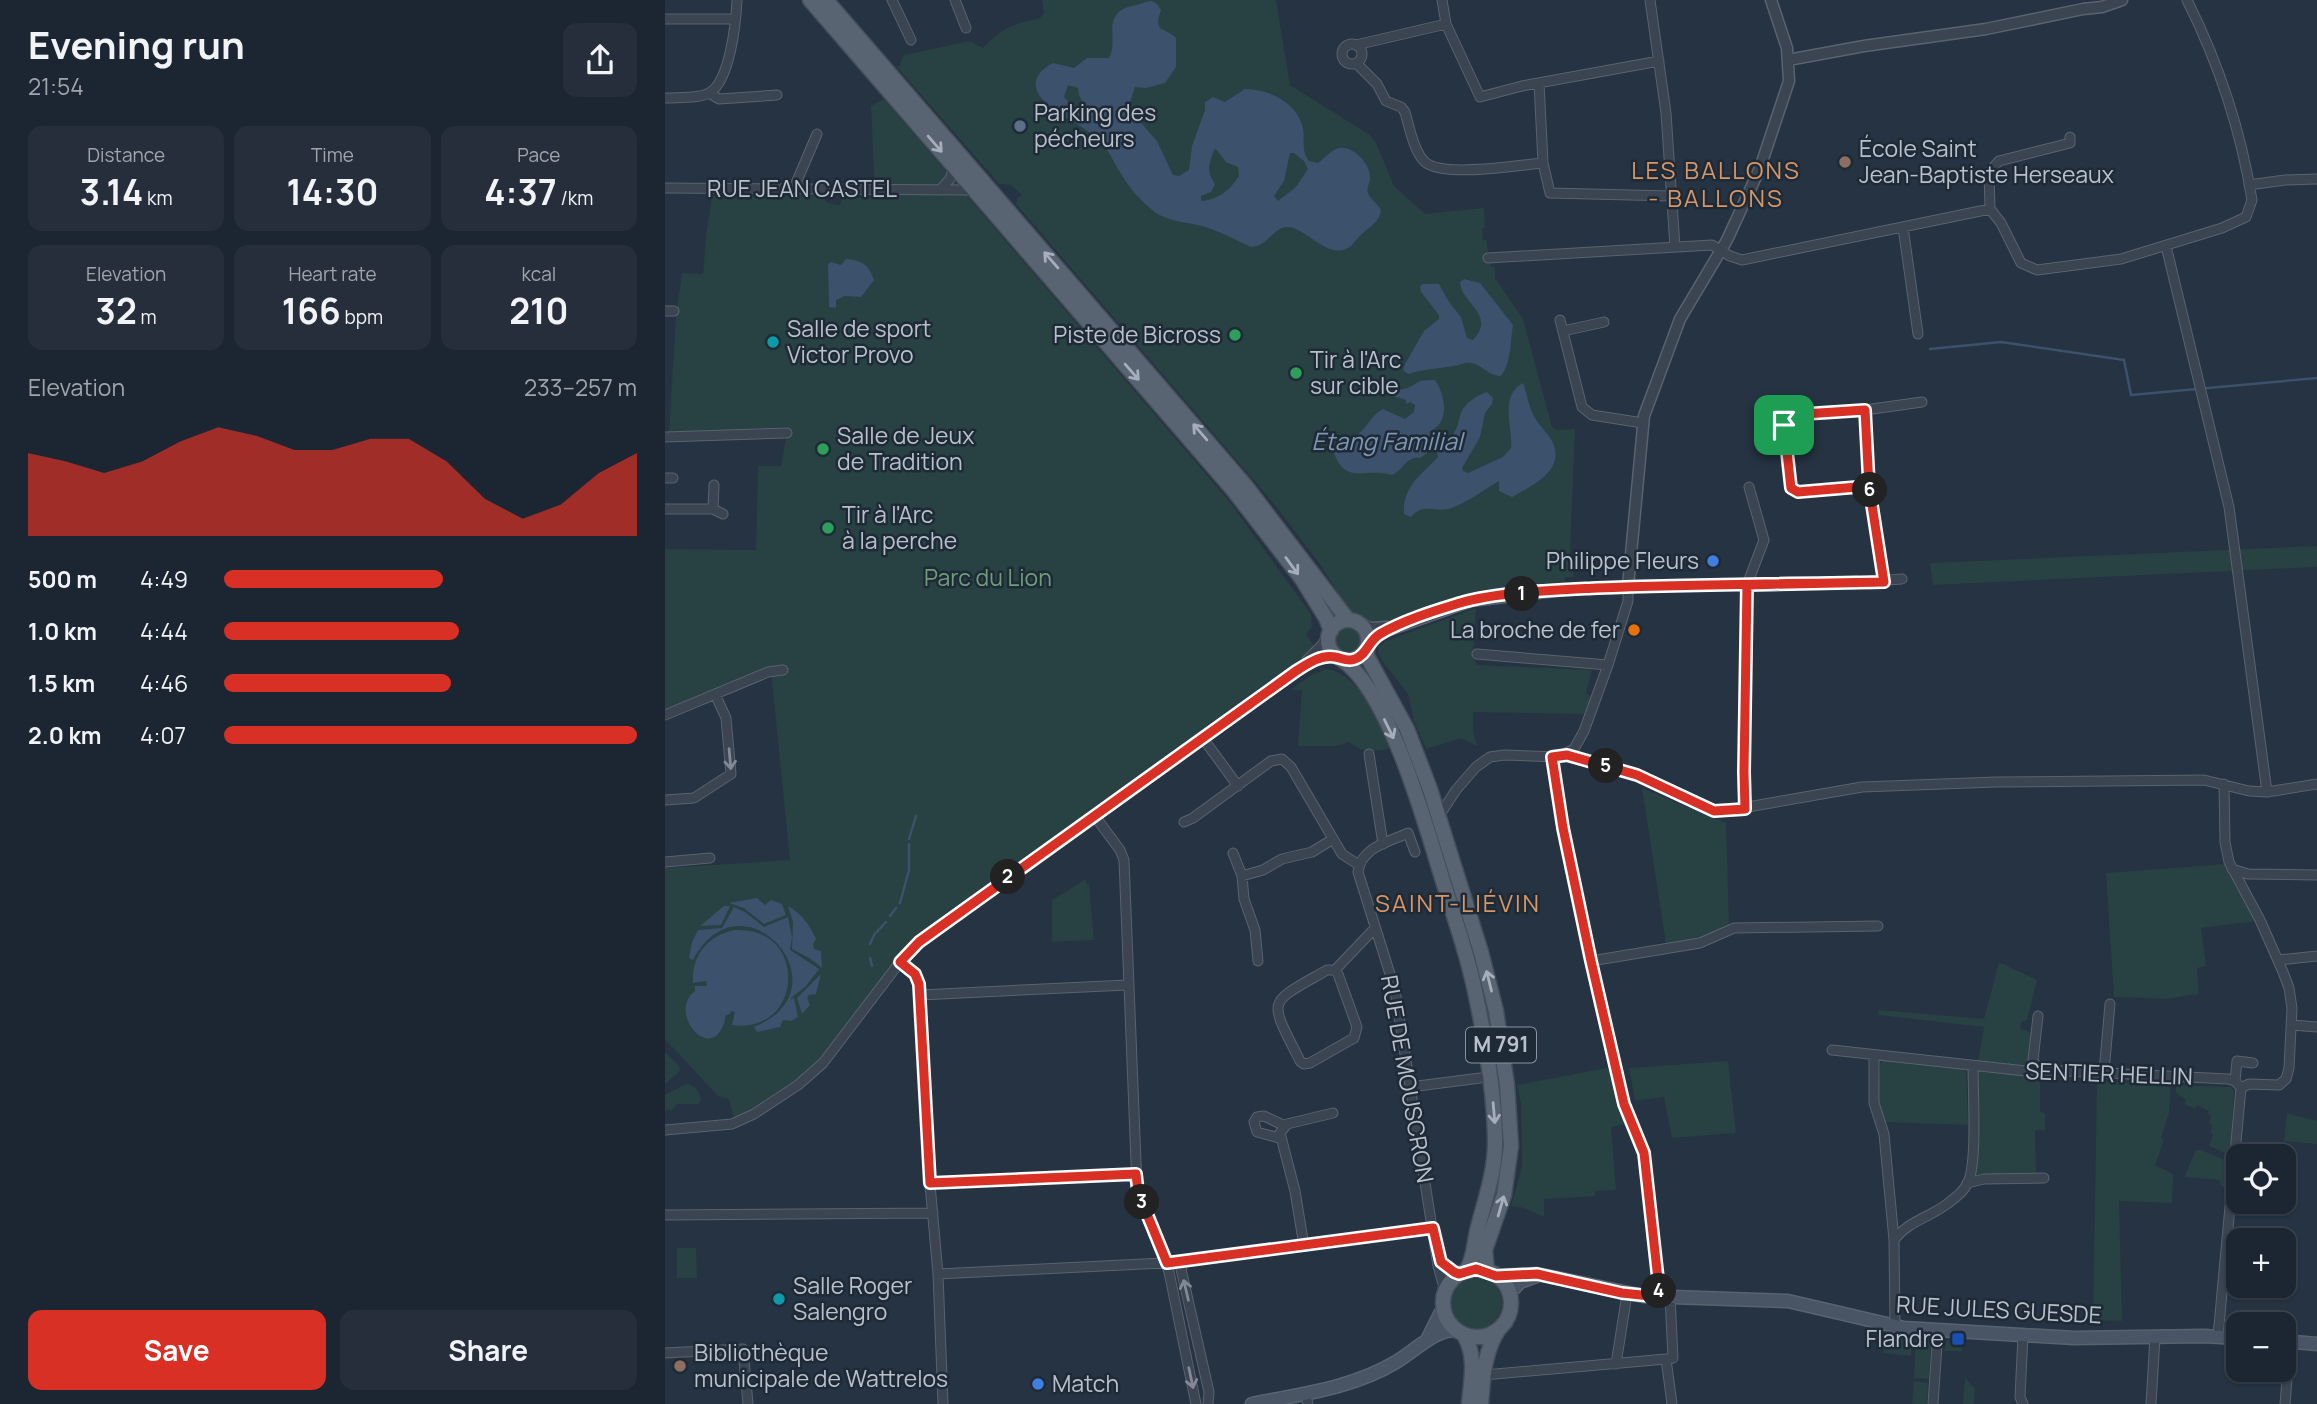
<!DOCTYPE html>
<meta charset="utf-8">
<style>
:root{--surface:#1c2632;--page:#252e3a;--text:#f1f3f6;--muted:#a0a5ac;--line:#3a434d;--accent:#d93025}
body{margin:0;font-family:Manrope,sans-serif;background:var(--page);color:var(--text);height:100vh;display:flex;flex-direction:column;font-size:26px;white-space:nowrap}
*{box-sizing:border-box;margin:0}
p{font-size:23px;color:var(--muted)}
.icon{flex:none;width:38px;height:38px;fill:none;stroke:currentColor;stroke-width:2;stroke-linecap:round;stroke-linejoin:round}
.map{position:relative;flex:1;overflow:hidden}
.panel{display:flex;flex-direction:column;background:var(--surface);width:665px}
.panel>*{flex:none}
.controls{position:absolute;left:1561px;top:1144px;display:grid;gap:14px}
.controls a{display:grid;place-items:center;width:70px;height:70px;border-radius:14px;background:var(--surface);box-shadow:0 2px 5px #0004,0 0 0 2px var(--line);font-size:35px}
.pin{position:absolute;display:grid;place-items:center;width:60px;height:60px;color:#fff;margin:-30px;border-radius:14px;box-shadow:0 4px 10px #0006}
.km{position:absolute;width:35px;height:35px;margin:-18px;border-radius:50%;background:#222;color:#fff;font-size:19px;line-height:35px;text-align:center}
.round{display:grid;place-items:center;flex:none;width:74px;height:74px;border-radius:14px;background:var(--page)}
.headline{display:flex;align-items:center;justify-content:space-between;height:119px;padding:0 28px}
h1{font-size:38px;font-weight:700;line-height:52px}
.figures{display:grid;grid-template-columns:repeat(3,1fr);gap:10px;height:119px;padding:7px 28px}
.figures div{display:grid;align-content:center;border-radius:14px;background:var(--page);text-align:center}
.figures b{font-size:35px;font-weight:700}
.figures small{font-size:19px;font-weight:400}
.figures p{font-size:19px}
.chart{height:196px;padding:14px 28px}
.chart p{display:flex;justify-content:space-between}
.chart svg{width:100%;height:126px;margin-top:7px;fill:var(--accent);opacity:.7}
.action{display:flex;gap:14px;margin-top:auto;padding:14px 28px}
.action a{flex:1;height:80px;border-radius:14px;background:var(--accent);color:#fff;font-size:28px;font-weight:700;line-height:80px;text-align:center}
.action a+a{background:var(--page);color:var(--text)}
ul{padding:0 28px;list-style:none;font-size:23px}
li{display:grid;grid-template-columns:112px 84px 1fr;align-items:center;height:52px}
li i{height:18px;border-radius:9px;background:var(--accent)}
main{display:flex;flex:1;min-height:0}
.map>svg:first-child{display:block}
.green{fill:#284143}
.water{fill:#3c516b;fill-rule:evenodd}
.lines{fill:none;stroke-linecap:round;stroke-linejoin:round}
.stream{stroke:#3c516b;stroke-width:2.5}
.minor-casing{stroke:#59636f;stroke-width:11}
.tertiary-casing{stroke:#59636f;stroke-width:13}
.secondary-casing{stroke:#59636f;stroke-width:15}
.primary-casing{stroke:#444e5b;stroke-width:17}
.minor{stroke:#3b4552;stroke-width:9}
.tertiary{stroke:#3b4552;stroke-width:10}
.secondary{stroke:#495465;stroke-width:12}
.primary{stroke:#596472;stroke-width:14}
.oneway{stroke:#a5aeba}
.oneway2{stroke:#808995}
.route-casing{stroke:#fff;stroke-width:14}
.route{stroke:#d93025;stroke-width:9}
.service-dot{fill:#5c6f8a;stroke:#1f2a37;stroke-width:2.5}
.education-dot{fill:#8d6e63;stroke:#1f2a37;stroke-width:2.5}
.leisure-dot{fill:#2e9e5b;stroke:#1f2a37;stroke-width:2.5}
.culture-dot{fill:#0f9aa8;stroke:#1f2a37;stroke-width:2.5}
.shop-dot{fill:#3f7fe0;stroke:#1f2a37;stroke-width:2.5}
.food-dot{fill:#e8710a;stroke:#1f2a37;stroke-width:2.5}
.transit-dot{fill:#1a4fb4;stroke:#1f2a37;stroke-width:2.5}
.labels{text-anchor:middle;stroke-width:5;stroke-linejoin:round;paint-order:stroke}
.shield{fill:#1f2a37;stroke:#8a939f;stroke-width:2}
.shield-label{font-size:21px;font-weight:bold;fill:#b8c0cc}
.poi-label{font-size:23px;fill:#b8c0cc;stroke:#1f2a37;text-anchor:start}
.street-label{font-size:23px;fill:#b8c0cc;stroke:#1f2a37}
.park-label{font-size:23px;fill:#6f9d79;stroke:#1f2a37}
.neighbourhood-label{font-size:24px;letter-spacing:2px;fill:#d79668;stroke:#1f2a37}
.water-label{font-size:24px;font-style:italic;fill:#7f97b3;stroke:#1f2a37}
</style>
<main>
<section class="panel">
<div class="headline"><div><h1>Evening run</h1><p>21:54</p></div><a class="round"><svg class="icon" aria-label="share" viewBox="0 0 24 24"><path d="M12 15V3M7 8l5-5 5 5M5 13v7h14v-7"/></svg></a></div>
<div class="figures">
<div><p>Distance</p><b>3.14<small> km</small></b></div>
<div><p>Time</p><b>14:30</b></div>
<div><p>Pace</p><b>4:37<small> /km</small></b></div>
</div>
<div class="figures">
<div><p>Elevation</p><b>32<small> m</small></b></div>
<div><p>Heart rate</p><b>166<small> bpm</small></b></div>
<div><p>kcal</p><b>210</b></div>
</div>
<div class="chart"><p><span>Elevation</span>233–257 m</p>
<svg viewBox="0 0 160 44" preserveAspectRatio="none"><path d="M0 44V15L10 18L20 22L30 18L40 11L50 6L60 9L70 14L80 14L90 10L100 10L110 18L120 31L130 38L140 33L150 22L160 15V44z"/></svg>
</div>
<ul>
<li><b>500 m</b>4:49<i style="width:53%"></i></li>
<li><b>1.0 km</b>4:44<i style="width:57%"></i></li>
<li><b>1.5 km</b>4:46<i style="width:55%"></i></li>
<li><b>2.0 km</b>4:07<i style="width:100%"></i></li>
</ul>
<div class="action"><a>Save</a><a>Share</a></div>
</section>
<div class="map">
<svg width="1652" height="1404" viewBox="0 0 1652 1404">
<rect width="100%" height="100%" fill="#263342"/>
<path class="green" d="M377 0H611L625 85 705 135 711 143 729 186 760 214 819 208 820 228 817 229 818 240H821L826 267H830V278L858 319 887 427 891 430 910 429 905 553 909 577H900L901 585 828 593 794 599 746 618 716 625 703 623 684 612 657 567 609 504 351 204 352 198 357 195 346 185 334 184 231 66H236L235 63 239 55 305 41 318 48C335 29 349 23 374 19L379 13Z
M219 99 564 501 646 614 647 627 641 634 651 649 621 673 259 933 241 949 151 1065 110 1099 69 1119 64 1099 53 1096 0 1039V868L125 860 106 670 105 668 0 709V549L91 550 93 466H116L122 433 121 427 4 433 11 316 17 273 38 274 41 236 47 196H157L163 203 175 205 177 198H210L206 106Z
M1652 546V567L1268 585 1265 563Z
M811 608 808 653 812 665 927 670 921 694 926 696 921 714 808 712V730L812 746 796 738 761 749 749 721 743 694 717 661 713 653 714 646 721 641Z
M668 641a15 15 0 1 1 30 0a15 15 0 1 1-30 0Z
M662 669C693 673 715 721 725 748 709 752 697 753 684 742L671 746H633L637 690H625L648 674Z
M977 788 1061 823 1064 926 1034 940 1001 944Z
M1561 864 1593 921 1536 928 1541 966 1532 968 1534 994 1501 999 1449 997 1441 873Z
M421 879V884H424L429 940 387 942V900Z
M1334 962 1372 980 1362 1020 1356 1022 1355 1029 1363 1031 1368 1035 1363 1076 1375 1078V1112L1380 1113V1130H1370L1371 1175 1309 1176 1313 1062 1319 1027 1213 1015 1214 1010 1319 1019Z
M0 1052 14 1066 15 1071 0 1084Z
M1218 1060 1301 1069 1303 1125 1220 1122 1214 1102 1215 1064Z
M1063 1061 1071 1133 1007 1138 999 1097 970 1101 964 1068Z
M941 1068 950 1071 961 1124 946 1127 951 1190 930 1191V1196L879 1199V1217L859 1208 846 1206 857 1167 856 1103 852 1085Z
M1432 1081 1506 1084 1504 1113 1496 1138 1499 1140 1490 1165 1508 1174 1507 1203 1454 1201 1457 1321 1428 1320Z
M21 1084C29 1084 36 1093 36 1101L33 1104H12L7 1110H0V1095Z
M1511 1085 1565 1087 1569 1090 1565 1155 1544 1146 1548 1134 1545 1132 1547 1125 1544 1123 1546 1116 1543 1114 1544 1111 1532 1105 1530 1109 1519 1104 1521 1100 1511 1093Z
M1622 1113 1652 1121V1144L1619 1141Z
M1531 1150H1536L1564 1162 1562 1186H1556L1555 1180 1519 1177Z
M12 1248H31L32 1278H12Z
M785 1303a26 26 0 1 1 52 0a26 26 0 1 1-52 0Z
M1231 1335 1246 1337V1356L1218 1353 1219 1345 1229 1344Z
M1251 1338 1266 1339 1264 1379 1249 1378Z
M1282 1340 1297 1341V1351H1279Z
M1300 1378 1310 1389 1309 1404H1298Z
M1249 1381 1263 1383 1262 1404H1247Z"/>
<path class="water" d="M487 1 492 4 496 10C488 33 498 26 511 38V67L500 83 481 88 470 87 463 108 492 141 508 175 514 176 524 170 527 146 540 110V102L548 97 560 102 580 89C603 89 632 102 638 128 640 140 636 151 644 161L653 163C659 159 664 152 671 149 685 143 705 162 705 177 706 183 701 186 703 193 705 199 713 204 716 210 714 223 706 225 697 234 693 237 690 242 686 246 664 263 642 227 622 227 609 227 603 246 586 247 570 240 555 231 537 226 521 222 506 222 491 213 476 202 462 185 453 169 446 157 442 147 432 138 417 125 381 109 373 93 366 79 376 69 388 63L409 68 422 58H444C455 39 433 12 471 5 477 4 480 1 487 1ZM403 85 413 88 414 95 421 110H411L399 97ZM551 149 561 162 573 167 574 176C565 190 553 200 536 201V196L546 192 550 184C541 171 544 164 549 150ZM625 153H629L639 161 643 169 631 187 613 201 609 196 619 181Z
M181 259C197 260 204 265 209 280L196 297 180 296 171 300V308L164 307 163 264 166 262 176 265Z
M799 279 815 283 848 325C845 342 847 361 836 376 823 376 817 364 805 363 799 362 794 366 788 366 773 369 759 369 743 374L738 370 740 364 759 331 774 319V315L756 292 755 287 757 284H774L784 302 796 317 802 338 808 340C832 314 796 304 795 282Z
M764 380H770C781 396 785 423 765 431L762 453 755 458C741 456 739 470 727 475 701 467 681 486 669 453 675 443 683 441 693 434 703 427 707 414 718 409L740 419 749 412 750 405 745 402 741 404V400L725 395 723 392 743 388 755 381Z
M858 383C862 393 863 404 868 414 873 425 882 432 887 441 902 470 867 486 847 497L834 491V481C822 488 795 507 783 509 769 512 758 503 746 517L739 514C737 487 756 475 773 457L771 447C775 440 783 440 788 434 794 426 793 421 796 413 799 403 813 395 822 392L828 398 827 404 820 413 815 437 797 468 798 471 803 473 838 457 846 448C848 428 834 395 858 383Z
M92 898 100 905 106 900 117 904 121 915 99 924 79 908 64 903Z
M59 906H65L56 925 35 926Z
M123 906C136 913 145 925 151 939L148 944 149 949 156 951 157 968 146 959 127 949 128 922Z
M69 907 80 912 99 927 123 917 127 937 125 950 154 969 141 986 126 998V999L129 998 133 1017 126 1021 118 1020 115 1027 92 1032 89 1027C185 988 77 868 28 960L24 958 27 942 33 930 57 928Z
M70 930C144 926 139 1035 67 1025L70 1012 66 1011 65 1014 61 1015C51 1070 0 1014 30 991V986H42L41 981 28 983C26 956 43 935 70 930Z
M156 974 151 994 144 995 142 998 145 1005 137 1014 132 998Z"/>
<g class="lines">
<path class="stream" d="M1265 349 1336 342 1459 360 1466 395 1652 378
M244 839 251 816
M235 903 244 870V844
M225 916 231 908
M205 944 209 935 221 922
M205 958 207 966"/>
<g class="minor-casing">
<path id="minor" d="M227 0 246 40
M290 0 301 28
M777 0 781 24 815 97 857 86 994 61
M985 0 1001 113 1010 247
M0 19H70
M677 54a10 10 0 1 1 20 0a10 10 0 1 1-20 0Z
M691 45 781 24
M691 63 712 84 721 101 736 107 740 112C744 126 749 152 760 162 778 178 853 165 878 163
M874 83 878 163 885 193 1006 196
M44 93 54 99 112 95
M0 98C13 97 33 99 44 93 65 82 71 22 72 0
M1584 185 1620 180 1652 179
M0 188 302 190 309 192
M129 188 152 134
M275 190 285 179 289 166
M1325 209 1324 172 1334 161 1405 143V137
M1238 227 1253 334
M1501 246 1564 507 1602 792
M823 258 1047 245 1065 256 1077 260 1325 209 1336 223 1356 263 1372 270 1456 259 1557 228 1581 217 1587 200C1576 131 1553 62 1522 0
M0 311H9
M895 320 917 407 927 415 978 423
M898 331 939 322
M1200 410 1204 486 1219 582
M0 437 122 433
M0 478H8
M1204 486 1133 492 1126 488 1119 425 1124 415 1200 410 1257 402
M0 509H48L58 514
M48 509 49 485
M812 654 943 665
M642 660 657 645 664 634
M0 715 103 672 118 670
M537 737 573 786
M704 754 718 844
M902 755 978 777 1054 812 1197 787 1331 782 1539 780 1584 791 1602 792 1652 784
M887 757 898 829 926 961 959 1104 979 1153 994 1297
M0 800 29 798 66 774 61 718 50 694
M1080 809 1079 772 1082 585 1099 540 1084 487
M429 815 455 850 459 860 472 1187 504 1272 531 1404
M774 816 791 790 811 767 825 757 839 755 893 757 909 749 919 731 943 665 963 601V586L1178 583 1237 579
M519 822 528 818 606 761 617 759 626 767 677 854 694 865
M750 852 743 833C724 842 696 847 693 872L730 990 773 1266 780 1291
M568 853 577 876 598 870 617 859 647 852 668 839
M0 862 45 858
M1567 869 1583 874 1652 875
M577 876 579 899 590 930 593 961
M1613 960 1652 956
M926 961 1035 943 1069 928 1213 926
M235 962 250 973 254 984 264 1173 273 1274 278 1404
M670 970 673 974 692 1027 689 1038 645 1063 639 1064 635 1061C603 997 601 1005 662 970H670L710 928
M255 995 462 985
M1627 1025 1652 1027
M1167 1050 1361 1071H1367L1372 1067 1381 1070 1563 1079 1570 1081 1576 1088
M1209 1055V1103L1219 1134 1229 1240 1230 1327
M1372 1067 1368 1060 1373 1016
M1439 1072 1445 1004
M1570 1081 1572 1061 1588 1063
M745 1087 815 1078
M0 1130 67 1124 89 1114 133 1085 158 1063 235 962 263 934 630 671 651 660 671 657
M614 1138 592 1132 589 1122 592 1117 599 1116 620 1126
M265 1183 471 1174
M1302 1183 1319 1179 1379 1178
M0 1215 268 1213
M1229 1240C1242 1222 1265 1217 1282 1204 1291 1197 1300 1191 1304 1180 1312 1157 1308 1093 1308 1066
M639 1246 630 1191 615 1133 622 1124 668 1113
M774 1256 780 1267 794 1274
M519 1262 516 1269 544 1392 543 1404
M273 1274 519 1262 767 1228
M1005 1297 1008 1358 1001 1359 1007 1404
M1358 1335 1355 1397 1358 1404
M1553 1336 1576 1088 1584 1084 1614 1085 1621 1079 1624 1068 1627 1008 1624 988 1618 972 1595 920 1564 862 1560 842 1559 784
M0 1353 78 1349 83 1404
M951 1364 962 1294
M819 1375 1001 1359
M640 1393 643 1404
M1268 1404 1273 1330
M1486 1404 1490 1337
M1620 1404 1625 1342"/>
</g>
<g class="tertiary-casing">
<path id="tertiary" d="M1123 60 1199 46 1321 29 1418 9 1437 7 1457 0
M695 624 706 628 722 627
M703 644 721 631 806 601 899 590 963 586 979 416 1015 319 1062 240 1095 168 1124 81 1122 48 1106 0"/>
</g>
<g class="secondary-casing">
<path id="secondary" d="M831 1276 872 1274 978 1296 1123 1301 1239 1328 1409 1338 1539 1336 1573 1338
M844 1294 855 1282 869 1277
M763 1338 778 1308
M1619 1341 1652 1344
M587 1404C636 1394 688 1388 731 1362 747 1353 774 1326 791 1331"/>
</g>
<g class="primary-casing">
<path id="primary" d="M145 0 569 491 637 579 661 618 666 631
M161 0 580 485 683 620
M663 640a20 20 0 1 1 40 0a20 20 0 1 1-40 0Z
M702 649V656L742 729 765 789 816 952 831 1011 842 1085 846 1146 839 1195 820 1250 822 1271
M676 659C724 690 760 823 777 878 790 920 805 962 813 1006 822 1049 829 1093 830 1137 831 1171 820 1199 812 1231 809 1245 809 1259 801 1271
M778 1303a34 34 0 1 1 68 0a34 34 0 1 1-68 0Z
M799 1335C812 1357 806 1380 804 1404
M816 1404C818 1378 819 1351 834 1329"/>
</g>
<use href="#minor" class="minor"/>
<use href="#tertiary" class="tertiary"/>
<use href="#secondary" class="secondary"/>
<use href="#primary" class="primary"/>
</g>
<defs><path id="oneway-shaft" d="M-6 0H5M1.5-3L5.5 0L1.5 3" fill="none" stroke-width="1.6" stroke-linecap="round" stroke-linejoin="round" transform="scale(1.75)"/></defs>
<g class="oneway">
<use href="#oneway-shaft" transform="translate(270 144) rotate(49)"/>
<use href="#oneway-shaft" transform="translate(386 260) rotate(-131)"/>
<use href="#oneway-shaft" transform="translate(467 372) rotate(49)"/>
<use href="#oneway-shaft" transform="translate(535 432) rotate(-131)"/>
<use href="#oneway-shaft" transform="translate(627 566) rotate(54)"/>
<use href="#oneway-shaft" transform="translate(724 729) rotate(64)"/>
<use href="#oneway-shaft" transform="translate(824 981) rotate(-104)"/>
<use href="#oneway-shaft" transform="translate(829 1113) rotate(85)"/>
<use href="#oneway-shaft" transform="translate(836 1206) rotate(-74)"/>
</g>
<g class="oneway2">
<use href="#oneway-shaft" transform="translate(65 759) rotate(85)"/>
<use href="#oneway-shaft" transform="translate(521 1290) rotate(-103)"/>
<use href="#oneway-shaft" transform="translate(526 1378) rotate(78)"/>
</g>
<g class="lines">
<g class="route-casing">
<path id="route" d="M1119 425 1126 488 1133 492 1204 486 1219 582C1124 584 1028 584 932 588 893 590 832 592 795 603 769 611 739 620 715 634 703 641 702 655 690 659 682 662 677 658 670 657 656 654 642 664 631 671L254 942 235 962 250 974 254 984 265 1183 471 1174 473 1192 502 1263 768 1228 776 1262 789 1272 794 1274 811 1269 831 1276 872 1274 957 1293 995 1297 979 1153 959 1104 926 961 898 828 887 757 902 755 972 775 1049 811 1080 809 1079 772 1082 585 1219 582 1204 486 1200 410 1124 415 1119 425"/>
</g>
<use href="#route" class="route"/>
</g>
<circle class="service-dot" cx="355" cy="126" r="7"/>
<g class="education-dot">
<circle cx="1180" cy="162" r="7"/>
<circle cx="15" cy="1366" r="7"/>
</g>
<g class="leisure-dot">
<circle cx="570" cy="335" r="7"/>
<circle cx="631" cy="373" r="7"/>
<circle cx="158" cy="449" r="7"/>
<circle cx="163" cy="528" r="7"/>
</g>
<g class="culture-dot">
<circle cx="108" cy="342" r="7"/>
<circle cx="114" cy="1299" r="7"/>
</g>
<g class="shop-dot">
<circle cx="1048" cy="561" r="7"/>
<circle cx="373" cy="1384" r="7"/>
</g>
<circle class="food-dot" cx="969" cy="630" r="7"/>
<rect class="transit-dot" x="1286" y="1332" width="14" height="14" rx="3.5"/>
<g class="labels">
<rect class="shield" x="801" y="1027.5" width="70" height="35" rx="5"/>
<g class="shield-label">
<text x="836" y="1052">M 791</text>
</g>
<g class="poi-label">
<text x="369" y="121">Parking des<tspan x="369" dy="26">pécheurs</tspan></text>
<text x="1194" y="157">École Saint<tspan x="1194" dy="26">Jean-Baptiste Herseaux</tspan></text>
<text x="122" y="337">Salle de sport<tspan x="122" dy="26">Victor Provo</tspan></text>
<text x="556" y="343" text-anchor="end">Piste de Bicross</text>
<text x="645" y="368">Tir à l'Arc<tspan x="645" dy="26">sur cible</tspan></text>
<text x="172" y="444">Salle de Jeux<tspan x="172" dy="26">de Tradition</tspan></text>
<text x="177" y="523">Tir à l'Arc<tspan x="177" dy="26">à la perche</tspan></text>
<text x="1034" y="569" text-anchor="end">Philippe Fleurs</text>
<text x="955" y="638" text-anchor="end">La broche de fer</text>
<text x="128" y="1294">Salle Roger<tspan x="128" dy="26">Salengro</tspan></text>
<text x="1279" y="1347" text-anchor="end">Flandre</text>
<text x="29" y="1361">Bibliothèque<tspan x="29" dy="26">municipale de Wattrelos</tspan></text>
<text x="387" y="1392">Match</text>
</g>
<g class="street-label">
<text x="137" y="197">RUE JEAN CASTEL</text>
<text transform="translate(1444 1074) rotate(2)" y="8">SENTIER HELLIN</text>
<text transform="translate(742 1079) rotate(80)" y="8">RUE DE MOUSCRON</text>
<text transform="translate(1334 1310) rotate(3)" y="8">RUE JULES GUESDE</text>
</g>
<g class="park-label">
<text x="323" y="586">Parc du Lion</text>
</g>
<g class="neighbourhood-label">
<text x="1051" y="179">LES BALLONS<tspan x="1051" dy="28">- BALLONS</tspan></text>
<text x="793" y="912">SAINT-LIÉVIN</text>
</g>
<g class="water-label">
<text x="722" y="450">Étang Familial</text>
</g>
</g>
</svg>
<div class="controls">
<a><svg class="icon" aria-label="locate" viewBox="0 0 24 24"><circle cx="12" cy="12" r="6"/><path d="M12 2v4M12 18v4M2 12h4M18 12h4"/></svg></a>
<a>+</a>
<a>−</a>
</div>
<div class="pin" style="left:1119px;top:425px;background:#1e9e55"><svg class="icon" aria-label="arrive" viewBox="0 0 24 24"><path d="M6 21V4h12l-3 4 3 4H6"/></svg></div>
<b class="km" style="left:857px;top:594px">1</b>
<b class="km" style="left:343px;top:877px">2</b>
<b class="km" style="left:477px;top:1202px">3</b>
<b class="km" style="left:994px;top:1291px">4</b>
<b class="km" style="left:941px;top:766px">5</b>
<b class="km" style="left:1205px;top:490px">6</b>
</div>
</main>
